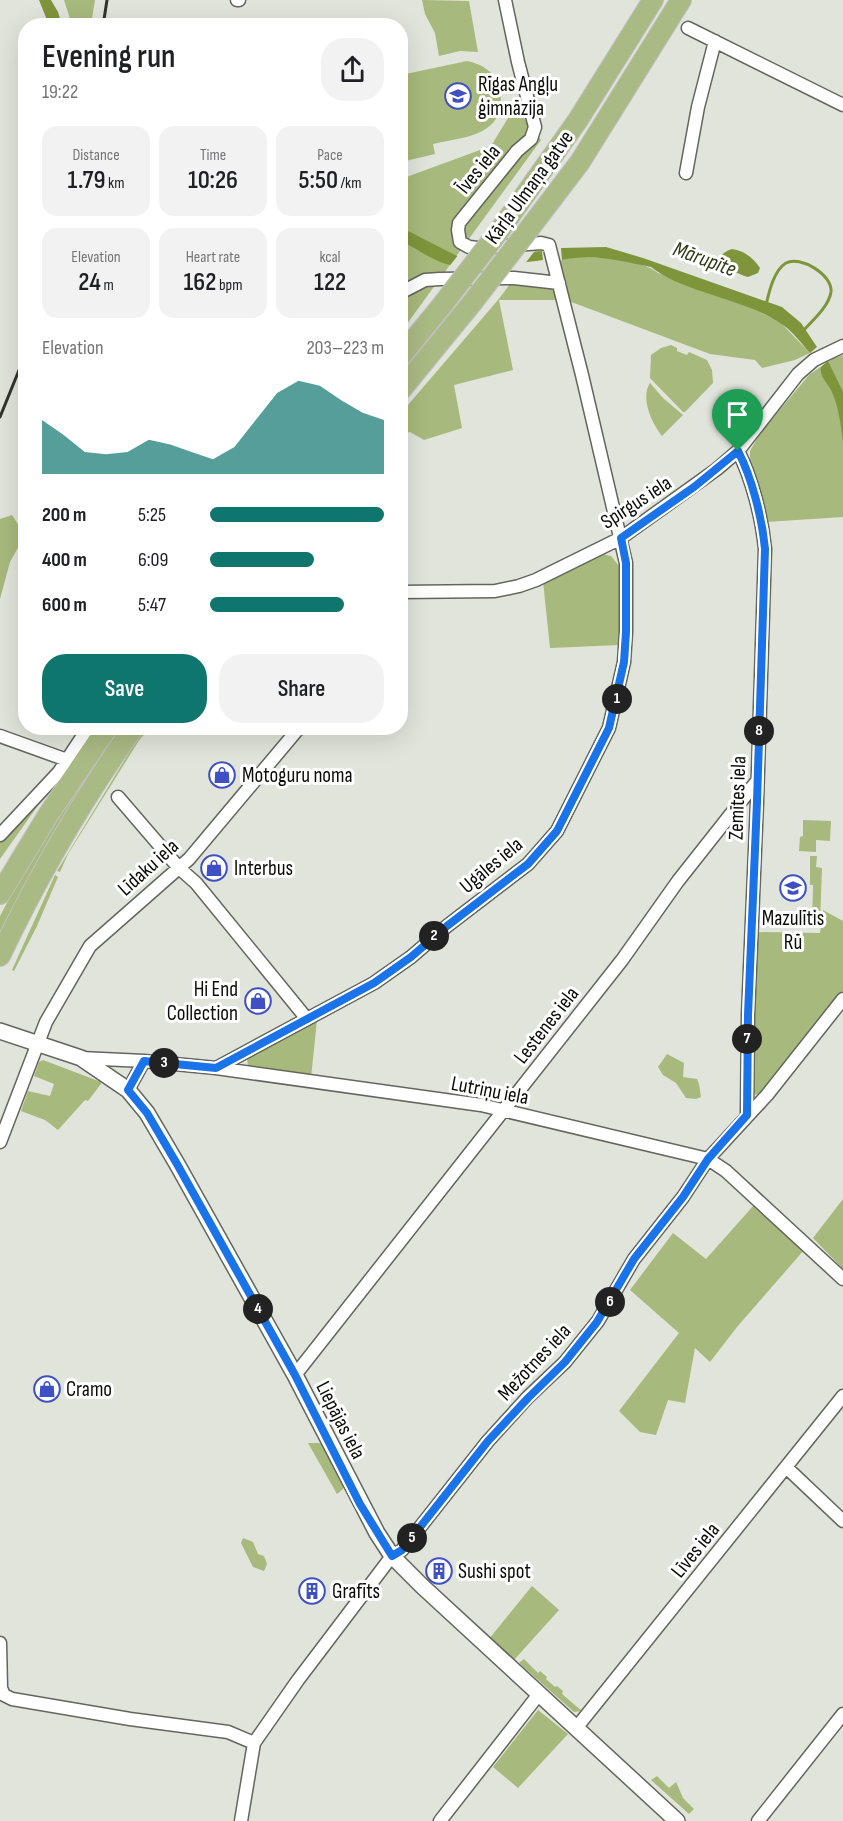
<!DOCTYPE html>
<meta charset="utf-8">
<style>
:root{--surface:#fff;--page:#f2f2f2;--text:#202124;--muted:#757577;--accent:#0f766e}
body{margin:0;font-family:"Sofia Sans Condensed",sans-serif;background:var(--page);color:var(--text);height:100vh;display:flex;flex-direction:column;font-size:22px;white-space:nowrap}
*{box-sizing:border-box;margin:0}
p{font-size:20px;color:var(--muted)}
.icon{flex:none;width:33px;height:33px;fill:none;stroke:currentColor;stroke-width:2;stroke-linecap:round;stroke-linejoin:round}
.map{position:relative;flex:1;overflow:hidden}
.panel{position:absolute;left:18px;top:18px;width:390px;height:717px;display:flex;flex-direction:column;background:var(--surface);border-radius:24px;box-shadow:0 6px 24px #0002}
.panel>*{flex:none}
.pin{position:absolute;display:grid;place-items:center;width:51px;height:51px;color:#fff;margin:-62px -26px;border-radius:50% 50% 50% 0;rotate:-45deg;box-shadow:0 0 6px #0007}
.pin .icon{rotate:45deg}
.km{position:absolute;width:30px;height:30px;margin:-15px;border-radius:50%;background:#222;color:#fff;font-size:16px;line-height:30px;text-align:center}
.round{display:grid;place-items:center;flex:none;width:63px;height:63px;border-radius:24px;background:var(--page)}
.overview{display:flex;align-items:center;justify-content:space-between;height:102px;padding:0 24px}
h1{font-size:33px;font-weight:600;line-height:45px}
.metrics{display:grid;grid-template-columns:repeat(3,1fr);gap:9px;height:102px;padding:6px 24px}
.metrics div{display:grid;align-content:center;border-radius:15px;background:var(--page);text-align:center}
.metrics b{font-size:26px;font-weight:600}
.metrics small{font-size:16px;font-weight:400}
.metrics p{font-size:16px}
.chart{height:168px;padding:12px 24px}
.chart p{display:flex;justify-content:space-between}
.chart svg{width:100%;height:108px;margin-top:6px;fill:var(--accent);opacity:.7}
.primary-button{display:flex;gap:12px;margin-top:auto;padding:12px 24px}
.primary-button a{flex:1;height:69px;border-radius:24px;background:var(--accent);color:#fff;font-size:24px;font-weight:600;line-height:69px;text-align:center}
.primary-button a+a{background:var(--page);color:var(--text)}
ul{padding:0 24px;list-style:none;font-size:20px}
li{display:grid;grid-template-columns:96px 72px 1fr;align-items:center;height:45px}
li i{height:15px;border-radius:8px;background:var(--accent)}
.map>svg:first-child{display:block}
.green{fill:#a7b97c}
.water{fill:#7f953b}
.pier{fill:#e1e4da}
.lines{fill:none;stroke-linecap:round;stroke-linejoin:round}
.stream{stroke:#7f953b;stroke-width:3}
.minor-casing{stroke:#63665d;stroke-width:15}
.tertiary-casing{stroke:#63665d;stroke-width:18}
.trunk-casing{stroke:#c0c0bf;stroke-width:22}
.minor{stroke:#fff;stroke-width:12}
.tertiary{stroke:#fff;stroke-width:15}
.trunk{stroke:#aaba84;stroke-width:20}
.rail{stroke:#32332f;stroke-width:3}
.trunk-bridge-casing{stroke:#c0c0bf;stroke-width:22;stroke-linecap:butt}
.trunk-bridge{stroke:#aaba84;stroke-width:20}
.route-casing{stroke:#fff;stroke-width:12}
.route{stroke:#1a73e8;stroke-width:8}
.labels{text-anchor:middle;stroke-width:6;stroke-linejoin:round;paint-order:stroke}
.poi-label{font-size:21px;fill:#0b0c09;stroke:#fff;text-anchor:start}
.street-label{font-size:21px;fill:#0b0c09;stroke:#fff}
.water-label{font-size:22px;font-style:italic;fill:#323b16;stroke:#fff}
</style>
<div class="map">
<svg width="843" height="1821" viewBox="0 0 843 1821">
<rect width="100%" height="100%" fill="#e1e4da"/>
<path class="green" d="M64 0H95L91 25H72Z
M422 0 469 1 478 52 460 51 439 56 435 33 425 14Z
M467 61C476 63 485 66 492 74 505 89 504 117 487 128 473 138 450 140 433 144L435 154 401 162V75Z
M519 111 541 140 401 332V179L491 146 511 113Z
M575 257C598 257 639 258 658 273L743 304 780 322 810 353 795 360 762 368 755 360 710 354 566 300 557 263 562 260Z
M513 280 552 287 562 300H499L513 370 454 385 462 428 424 440 410 432 401 434V413L498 300Z
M671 345 677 348V351L687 355 689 352 707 360 712 370 713 383 685 412H683L650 378 651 355 661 348Z
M843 355V517L766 522 750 460V451L761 432 810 374 834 358Z
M650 383 663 398 683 415 662 436C652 424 640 398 650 383Z
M12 515 25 535 10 562 0 599V519Z
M599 553 611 556 619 566 620 645 550 648 543 581Z
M116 728H125C80 794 37 861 0 932V916L25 869 54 819Z
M144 728H149L138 742 68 854 60 872 57 871Z
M44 796V797L0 859V841Z
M803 820 831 821 830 841 816 840V852L799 851 800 837 803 836Z
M810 856H817L816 867 822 868 820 924 823 910 843 921V993L765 1089 756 1095 752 1092 755 932 820 933 821 926H812L813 885H810Z
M55 875 58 877 37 926 14 971 12 970Z
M317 1020 311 1078 248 1066 247 1058Z
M667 1054 684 1063 683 1077 697 1079 699 1084 701 1097 696 1099 686 1098 676 1083 663 1075 658 1067Z
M43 1060 101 1082V1084L88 1101 85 1100 58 1130 45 1120 21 1111 28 1091 50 1096 54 1084 34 1076 39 1062Z
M843 1199V1269L813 1238Z
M754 1205 804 1250 737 1327 710 1362 695 1348 685 1403 668 1400 656 1435 640 1432 619 1411 679 1333 630 1290 673 1233 706 1259Z
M308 1443H319L324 1446 345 1484 343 1489 337 1494Z
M243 1538 253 1542 258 1554 264 1556 267 1564 264 1571 253 1567 241 1543Z
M532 1586 559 1610 514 1660 489 1639Z
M524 1659 538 1673 540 1671 547 1677 546 1679 555 1687 557 1686 563 1691 562 1694 582 1711 574 1712 519 1663Z
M538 1710 568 1734 518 1788 493 1767Z
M657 1776 669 1788 676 1782 683 1798 694 1809 689 1814 651 1780Z"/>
<path class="water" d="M39 0H51L58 12 62 25H49Z
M400 227 459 257 542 251 543 260C520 263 467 270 446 264 430 259 416 248 401 241Z
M606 247 643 258 782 307 801 323 817 347 810 353C801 343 792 330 780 323 742 298 684 293 651 267 621 261 592 253 562 260L561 248Z
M732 249C745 251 753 258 760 268L758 273 748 277C736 274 705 258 732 249Z
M828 361 843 392V443C841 426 839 408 832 392 828 383 819 377 821 367Z"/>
<path class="pier" d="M537 248 524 265 462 269 448 268 459 254 475 256Z"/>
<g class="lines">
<path class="stream" d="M766 305C769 292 774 270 786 263 800 255 833 275 831 292 829 306 813 320 804 330"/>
<g class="minor-casing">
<path id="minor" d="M237 0H239
M688 28 843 105
M686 173 698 107 715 41
M400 293 425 280 440 279 514 278 559 283
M738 451C752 478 762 518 765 549L757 802 748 1015 747 1115
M400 592 495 591 519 586 536 580 621 538 717 469 738 451 798 374 814 360 843 346
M0 736 67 760
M118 797 179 868 196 883 307 1019
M0 835 59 772 88 728
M81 1058 144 1061 216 1068 481 1105 708 1159 726 1171 843 1279
M216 1068 374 983 411 957 447 926 528 864 557 831 609 728 624 662 626 632V563L582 375 549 245 541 243 478 248 469 247 460 242 458 230 459 223 517 151 531 139 535 127 518 62 505 0
M128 1090 144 1061
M0 1142 46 1022 90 946 189 859 299 728
M295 1375 622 960 678 881 757 781
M786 1467 843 1521
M0 1643 1 1688 4 1695 12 1699 130 1719 228 1732 254 1743
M577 1727 843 1396
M241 1821 254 1743 298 1680 392 1556 402 1550 488 1441 528 1397 565 1362 598 1321 634 1259 683 1197 708 1159 767 1095 843 999
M440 1821 539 1694
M758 1821 843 1714"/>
</g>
<g class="tertiary-casing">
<path id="tertiary" d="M0 1031 81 1058 128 1090 147 1113 177 1164 295 1375 377 1533 392 1556 422 1586 677 1821"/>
</g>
<g class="trunk-casing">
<path id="trunk" d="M529 229 580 162 681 0
M500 230 578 120 653 0
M400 357 443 304
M400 391 472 303
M0 894 48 815 107 728
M0 956C38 876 82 800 133 728"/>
</g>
<use href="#minor" class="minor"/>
<use href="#tertiary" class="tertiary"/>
<use href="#trunk" class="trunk"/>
<path class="rail" d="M103 26 107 0
M0 417 26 353"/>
<g class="trunk-bridge-casing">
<path id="trunk-bridge" d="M472 303 529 229
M443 304 500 230"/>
</g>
<use href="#trunk-bridge" class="trunk-bridge"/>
</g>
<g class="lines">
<g class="route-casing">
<path id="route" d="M738 451C752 478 762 518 765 549L757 802 748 1015 747 1115 708 1159 683 1197 634 1259 597 1322 565 1362 528 1398 488 1441 402 1550 392 1556 360 1504 295 1375 177 1164 147 1113 128 1090 144 1061 216 1068 374 983 411 957 447 926 528 864 557 831 609 728 624 662 626 632V563L621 538 694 487Z"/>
</g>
<use href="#route" class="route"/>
</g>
<defs>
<g id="school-ring" transform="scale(1.35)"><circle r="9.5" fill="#fff" stroke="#3f50c4" stroke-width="1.5"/><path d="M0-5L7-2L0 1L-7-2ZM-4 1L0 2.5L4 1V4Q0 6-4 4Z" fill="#3f50c4"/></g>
<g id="shop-ring" transform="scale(1.35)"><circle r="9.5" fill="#fff" stroke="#3f50c4" stroke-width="1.5"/><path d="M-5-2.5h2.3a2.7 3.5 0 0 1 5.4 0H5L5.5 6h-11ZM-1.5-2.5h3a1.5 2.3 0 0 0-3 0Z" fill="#3f50c4"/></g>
<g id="building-ring" transform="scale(1.35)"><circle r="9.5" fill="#fff" stroke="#3f50c4" stroke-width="1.5"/><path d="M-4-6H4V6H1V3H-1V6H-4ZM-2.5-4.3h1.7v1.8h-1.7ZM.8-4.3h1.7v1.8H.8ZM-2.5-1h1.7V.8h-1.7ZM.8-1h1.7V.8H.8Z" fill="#3f50c4"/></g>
</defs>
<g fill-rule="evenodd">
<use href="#school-ring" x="458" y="96"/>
<use href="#shop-ring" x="222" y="775"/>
<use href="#shop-ring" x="214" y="868"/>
<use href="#school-ring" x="793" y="888"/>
<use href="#shop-ring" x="258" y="1001"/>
<use href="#shop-ring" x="47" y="1389"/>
<use href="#building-ring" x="439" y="1571"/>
<use href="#building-ring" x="312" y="1591"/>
</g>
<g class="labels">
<g class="poi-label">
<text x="478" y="91">Rīgas Angļu<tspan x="478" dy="24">ģimnāzija</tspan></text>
<text x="242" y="782">Motoguru noma</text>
<text x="234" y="875">Interbus</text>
<text x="793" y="925" text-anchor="middle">Mazulītis<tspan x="793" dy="24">Rū</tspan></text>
<text x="238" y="996" text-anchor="end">Hi End<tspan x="238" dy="24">Collection</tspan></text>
<text x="66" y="1396">Cramo</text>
<text x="458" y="1578">Sushi spot</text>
<text x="332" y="1598">Grafīts</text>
</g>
<g class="street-label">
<text transform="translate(478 169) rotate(-51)" y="7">Īves iela</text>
<text transform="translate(529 187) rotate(-54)" y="7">Kārļa Ulmaņa gatve</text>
<text transform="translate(636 502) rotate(-33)" y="7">Spirgus iela</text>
<text transform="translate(737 798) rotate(-88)" y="7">Zemītes iela</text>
<text transform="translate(491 865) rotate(-40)" y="7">Ugāles iela</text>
<text transform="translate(148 867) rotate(-42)" y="7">Līdaku iela</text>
<text transform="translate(546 1025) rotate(-52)" y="7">Lestenes iela</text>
<text transform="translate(490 1090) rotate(11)" y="7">Lutriņu iela</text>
<text transform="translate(534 1362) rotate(-47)" y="7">Mežotnes iela</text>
<text transform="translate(341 1420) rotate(63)" y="7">Liepājas iela</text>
<text transform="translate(695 1550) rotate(-51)" y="7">Līves iela</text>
</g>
<g class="water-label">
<text transform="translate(705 258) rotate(20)" y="8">Mārupīte</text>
</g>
</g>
</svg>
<div class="pin" style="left:738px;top:451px;background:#1e9e55"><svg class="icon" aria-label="arrive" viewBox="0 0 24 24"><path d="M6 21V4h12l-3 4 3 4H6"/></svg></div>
<b class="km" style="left:617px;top:699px">1</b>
<b class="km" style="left:434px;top:936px">2</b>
<b class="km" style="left:164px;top:1063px">3</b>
<b class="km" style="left:258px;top:1309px">4</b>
<b class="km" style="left:412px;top:1538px">5</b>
<b class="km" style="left:610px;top:1302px">6</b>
<b class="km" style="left:747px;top:1039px">7</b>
<b class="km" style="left:759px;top:731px">8</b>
<section class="panel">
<div class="overview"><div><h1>Evening run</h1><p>19:22</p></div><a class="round"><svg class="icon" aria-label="share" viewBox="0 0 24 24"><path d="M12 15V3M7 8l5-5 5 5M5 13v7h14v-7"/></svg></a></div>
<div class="metrics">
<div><p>Distance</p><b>1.79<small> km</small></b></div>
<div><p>Time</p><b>10:26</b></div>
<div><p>Pace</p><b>5:50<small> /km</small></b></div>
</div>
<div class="metrics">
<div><p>Elevation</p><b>24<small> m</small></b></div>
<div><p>Heart rate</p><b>162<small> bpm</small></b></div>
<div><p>kcal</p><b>122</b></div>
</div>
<div class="chart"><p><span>Elevation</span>203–223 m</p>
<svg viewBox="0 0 160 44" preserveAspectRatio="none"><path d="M0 44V22L10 28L20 35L30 36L40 35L50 30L60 32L70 35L80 38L90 33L100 22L110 11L120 6L130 8L140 14L150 19L160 22V44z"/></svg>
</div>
<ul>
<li><b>200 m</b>5:25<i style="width:100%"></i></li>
<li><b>400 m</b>6:09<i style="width:60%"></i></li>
<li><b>600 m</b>5:47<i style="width:77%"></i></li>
</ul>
<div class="primary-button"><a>Save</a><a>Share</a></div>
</section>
</div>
